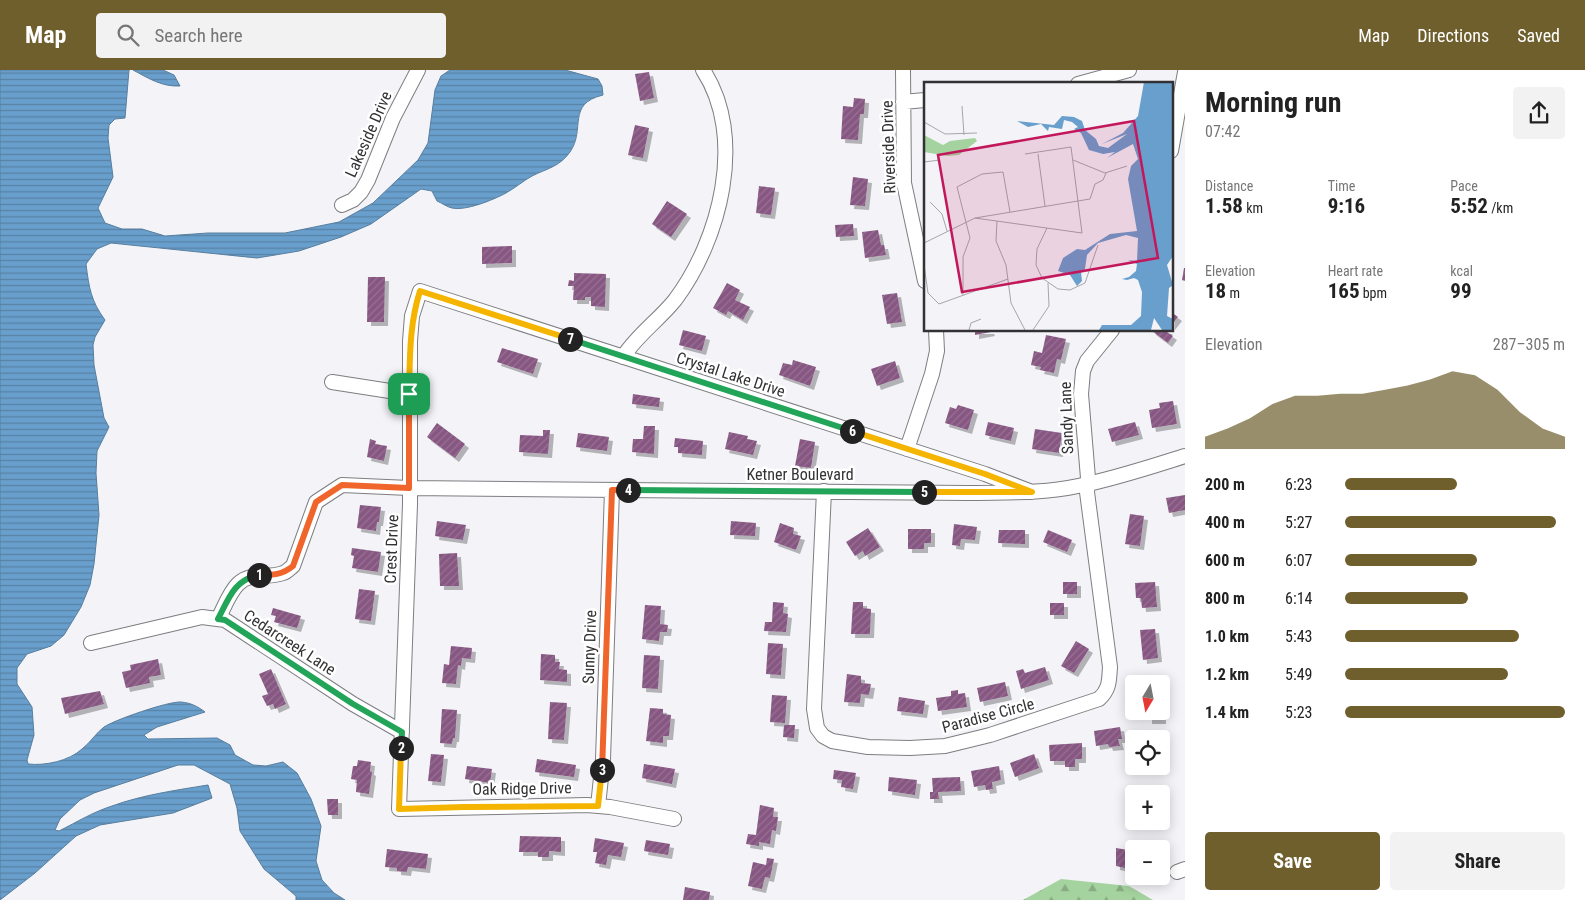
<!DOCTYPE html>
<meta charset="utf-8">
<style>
:root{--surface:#fff;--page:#f2f2f2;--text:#222;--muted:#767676;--accent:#6f5f2d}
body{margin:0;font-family:"Roboto Condensed",sans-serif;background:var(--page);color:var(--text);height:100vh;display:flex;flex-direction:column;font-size:19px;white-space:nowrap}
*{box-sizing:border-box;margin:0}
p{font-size:16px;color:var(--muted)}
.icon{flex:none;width:28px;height:28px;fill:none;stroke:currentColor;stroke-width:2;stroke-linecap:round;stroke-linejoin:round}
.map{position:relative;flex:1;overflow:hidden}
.details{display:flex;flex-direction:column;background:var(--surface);width:400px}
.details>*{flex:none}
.needle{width:32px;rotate:190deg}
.tools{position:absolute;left:1125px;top:605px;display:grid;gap:10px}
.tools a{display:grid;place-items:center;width:45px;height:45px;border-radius:5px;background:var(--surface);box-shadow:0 2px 12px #0003;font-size:25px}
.pin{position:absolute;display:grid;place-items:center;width:42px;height:42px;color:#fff;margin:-21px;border-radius:10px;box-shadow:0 2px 8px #0006}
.km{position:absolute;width:25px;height:25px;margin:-12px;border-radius:50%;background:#222;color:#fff;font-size:14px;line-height:25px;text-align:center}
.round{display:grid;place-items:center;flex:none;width:52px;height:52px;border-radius:5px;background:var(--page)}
.headline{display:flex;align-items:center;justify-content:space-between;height:85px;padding:0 20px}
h1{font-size:28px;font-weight:700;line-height:38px}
.figures{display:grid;grid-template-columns:repeat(3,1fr);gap:8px;height:85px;padding:5px 20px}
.figures div{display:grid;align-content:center}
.figures b{font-size:21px;font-weight:700}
.figures small{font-size:14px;font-weight:400}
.figures p{font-size:14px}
.chart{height:140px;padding:10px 20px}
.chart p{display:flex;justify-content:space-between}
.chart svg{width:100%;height:90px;margin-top:5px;fill:var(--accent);opacity:.7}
.primary-button{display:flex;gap:10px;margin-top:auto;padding:10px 20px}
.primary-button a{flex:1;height:58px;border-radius:5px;background:var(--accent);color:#fff;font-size:20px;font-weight:700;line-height:58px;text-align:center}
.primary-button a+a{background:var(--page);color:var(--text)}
ul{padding:0 20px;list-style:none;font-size:16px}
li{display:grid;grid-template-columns:80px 60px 1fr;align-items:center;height:38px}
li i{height:12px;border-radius:6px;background:var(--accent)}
header{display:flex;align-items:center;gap:30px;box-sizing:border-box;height:70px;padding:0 25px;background:var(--accent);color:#fff}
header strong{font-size:24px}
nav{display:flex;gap:28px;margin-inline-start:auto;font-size:18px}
.search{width:350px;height:45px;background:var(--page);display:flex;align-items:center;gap:12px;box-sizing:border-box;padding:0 18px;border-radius:5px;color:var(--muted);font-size:19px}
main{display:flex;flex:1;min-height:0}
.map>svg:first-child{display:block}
.forest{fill:url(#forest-firs)}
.water{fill:url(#water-rules);stroke:#587e9e}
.building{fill:url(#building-hatch);filter:url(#shadow)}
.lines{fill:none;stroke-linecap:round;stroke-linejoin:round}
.minor-casing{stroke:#7d7e81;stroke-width:16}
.minor{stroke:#fff;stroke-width:14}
.split-1-casing{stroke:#fff;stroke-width:10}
.split-2-casing{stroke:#fff;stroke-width:10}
.split-3-casing{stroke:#fff;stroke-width:10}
.split-4-casing{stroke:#fff;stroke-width:10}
.split-5-casing{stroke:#fff;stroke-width:10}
.split-6-casing{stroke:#fff;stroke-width:10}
.split-7-casing{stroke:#fff;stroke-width:10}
.split-8-casing{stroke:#fff;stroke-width:10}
.split-1{stroke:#f0652b;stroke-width:6}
.split-2{stroke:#22a559;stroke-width:6}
.split-3{stroke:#f5b400;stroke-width:6}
.split-4{stroke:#f0652b;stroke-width:6}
.split-5{stroke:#22a559;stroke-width:6}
.split-6{stroke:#f5b400;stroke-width:6}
.split-7{stroke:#22a559;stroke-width:6}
.split-8{stroke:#f5b400;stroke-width:6}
.labels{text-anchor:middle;stroke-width:5;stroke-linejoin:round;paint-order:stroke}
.street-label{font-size:16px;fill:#323234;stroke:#fff}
.inset-road{fill:none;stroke:#a6a6aa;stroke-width:1}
.view{fill:#c2185b;fill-opacity:0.15;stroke:#c2185b;stroke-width:2.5}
.inset-edge{fill:none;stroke:#323234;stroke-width:2.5}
</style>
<header>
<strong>Map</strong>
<div class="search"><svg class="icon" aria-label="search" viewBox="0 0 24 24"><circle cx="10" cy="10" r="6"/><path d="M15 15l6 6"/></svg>Search here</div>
<nav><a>Map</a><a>Directions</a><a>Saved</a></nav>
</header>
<main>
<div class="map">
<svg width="1185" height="830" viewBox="0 0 1185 830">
<defs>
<pattern id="forest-firs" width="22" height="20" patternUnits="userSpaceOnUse" patternTransform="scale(1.25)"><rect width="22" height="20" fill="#a5d39f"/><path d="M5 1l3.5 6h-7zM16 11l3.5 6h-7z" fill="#87ac82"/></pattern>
<pattern id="water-rules" width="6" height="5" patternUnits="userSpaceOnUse" patternTransform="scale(1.25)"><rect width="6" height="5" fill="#699fcc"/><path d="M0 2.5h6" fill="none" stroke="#5782a6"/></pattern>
<pattern id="building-hatch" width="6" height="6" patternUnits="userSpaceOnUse" patternTransform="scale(1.25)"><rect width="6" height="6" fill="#875782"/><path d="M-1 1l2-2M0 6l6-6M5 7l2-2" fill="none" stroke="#967292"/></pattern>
<filter id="shadow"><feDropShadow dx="4" dy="4" stdDeviation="0" flood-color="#0004"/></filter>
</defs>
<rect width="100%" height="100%" fill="#f3f3f8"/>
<path class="forest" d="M1061 809 1129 816 1153 830H1023Z"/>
<path class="water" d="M0 0H129L125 48 115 49 109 55 108 68 113 107 98 138 105 153 122 159H142L165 166 208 163H285L339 152 373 133 418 90 428 73 435 20 441 6 450 0H565L598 9 602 16 603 25C566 34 586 59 570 82 559 97 548 98 532 106 523 111 515 118 506 123 493 130 466 141 452 138 447 137 442 133 437 131L432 121 421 119 371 154 341 167 299 181 257 188 111 173 97 179 86 194C89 218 91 231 105 250L95 267 93 275 94 295 104 348 109 357 97 381 96 403 99 445 94 494 90 515 81 537 64 565 51 576 27 584 17 598V614L32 637 34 665 27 690 28 694C45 696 69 691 82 679 90 673 96 663 104 657 114 650 169 631 181 632 191 633 197 636 205 642L157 657 144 665 148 669 217 668 230 675 235 685 253 695 266 696 283 692 297 703 311 729 321 756 316 791 322 810 334 823 345 830H296V826L264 799 240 761 237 738 230 714 194 695H178L94 723 80 730 60 749 55 760 59 761C77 752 93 742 112 736 142 725 177 720 208 715L212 728 173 743 100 755 76 766 35 803 0 830Z
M133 0H163L174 5 180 16C162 17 148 8 133 0Z"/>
<path class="building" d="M649 2 654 28 640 31 635 4Z
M854 28 865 29 864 44H860L858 70 841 69 843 36 853 37Z
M635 55 649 58 643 88 628 85Z
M853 107 868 109 865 136 850 135Z
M759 116 775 118 771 145 756 143Z
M667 131 687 144 671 167 652 154Z
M853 154 854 166 836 167 835 155Z
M878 160 881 175H884L886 185 865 188 862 162Z
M512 176V193L482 194V177Z
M1184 198H1185V211L1182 210Z
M574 203 606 204 605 237 591 236V227H585V230H573L574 216H568L569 210 574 211Z
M368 207H385L384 252H367Z
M727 213 740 220 735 230 750 237 743 250 728 241 726 245 713 238Z
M897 223 902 252 887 254 882 225Z
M1171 242 1178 247 1171 256Z
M683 260 706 266 702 281 679 275Z
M975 260H990L991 262 975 265Z
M1152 260H1169L1167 262 1173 266 1168 273 1152 261Z
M1046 265 1066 269 1061 290 1057 289 1054 303 1040 300 1041 297 1031 295 1034 281 1042 283Z
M502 278 538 289 533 304 497 292Z
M793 290 816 297 810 316 779 305 783 293 792 295Z
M895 291 900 308 877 316 871 299Z
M633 324 660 328 659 337 632 334Z
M1173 331 1177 354 1152 358 1149 340 1160 338 1159 333Z
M958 335 974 340 968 360 945 353 950 337 956 339Z
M988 352 1014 358 1011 371 985 365Z
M1135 352 1139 365 1112 372 1108 359Z
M437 353 465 374 455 388 427 367Z
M644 356H655L654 384 632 382 633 369H643Z
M1035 359 1062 363 1059 383 1032 379Z
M543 360H550L548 384 519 382 520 365 543 366Z
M729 362 748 366 747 369 757 371 753 385 725 379Z
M578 363 609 367 607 381 576 377Z
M675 368 703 371 702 385 678 383V377H674Z
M370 369 376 371 375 374 387 376 384 391 367 387Z
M800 369 815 372 811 398 795 396Z
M1185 425V440L1169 443 1166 428Z
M360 435 381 437 379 452H377L376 461 357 458Z
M1130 444 1144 446 1140 476 1125 474Z
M437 451 466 455 463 470 435 466Z
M731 451 756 453 755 466 730 465Z
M780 453 794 458 793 464 801 466 796 480 774 472Z
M954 454 977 457 975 470 961 469 960 476 952 475Z
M868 458 880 477 865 486 863 481 855 486 846 472Z
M908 459H931V473H924V479H908Z
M999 460H1025V474L998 473Z
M1048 460 1072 470 1067 482 1043 472Z
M352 478 381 482 378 502 352 498 354 486 351 485Z
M457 483 459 516H440L439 484Z
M1063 512H1077V524H1063Z
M1155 512 1157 537 1142 538 1141 528H1136L1135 513Z
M359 519 375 521 371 551 355 549Z
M773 532 784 533 783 543 788 544 786 562 764 561 765 552H772Z
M853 532H863V538L871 539 870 564H851Z
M1050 533H1064V545H1050Z
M645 535 661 536 660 554 668 555 667 562H660L659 571 642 569Z
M273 538 301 546 297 558 274 552 276 546 271 545Z
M1155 559 1158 588 1143 590 1140 560Z
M1076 571 1089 579 1074 603 1061 596Z
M768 573 783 574 781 605 766 604Z
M451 576 472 578 471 589 462 588 461 596 458 595 456 614 442 613 444 594 449 595Z
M541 584 555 585V592H560L559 599 567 600V612L540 610Z
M644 585 660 586 658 619 642 618Z
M158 589 161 605 149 607 150 613 126 618 122 602 131 600 130 595Z
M1045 597 1049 610 1021 619 1016 601 1023 599 1025 603Z
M271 599 286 634 275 639 273 634 267 636 262 626 268 624 259 604Z
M847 604 861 606V613L871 614 869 625 861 624 860 633 844 632Z
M1166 607V620H1161V614H1147V608Z
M1005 612 1008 626 980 632 977 618Z
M958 620V624L965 623 967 637 938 641 936 628 951 626V621Z
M100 621 104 634 65 644 61 628Z
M772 625 787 626 785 653 770 652Z
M899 627 925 631 923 644 897 641Z
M550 632 567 633 564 670 548 669Z
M650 638 663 639V644L671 645 669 666H663V673L646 671Z
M442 639 457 640 455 668H453L452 674 440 673Z
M1148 641H1162V650H1148Z
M784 655H795L794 668 783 667Z
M1120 657 1122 669H1118L1120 676 1109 677 1108 674 1096 676 1094 661Z
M1082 673V689H1075V697H1065V691H1050L1049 675Z
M431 684 444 685 441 712 428 711Z
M1034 684 1039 698 1015 707 1010 693Z
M537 689 576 695 574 707 535 702Z
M358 690 371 692 370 701 372 702 369 724 356 722 357 710 351 709 353 696H357Z
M644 694 675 699 672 714 642 708Z
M467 696 492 699 490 713 465 709Z
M999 696 1001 710 992 712 993 719 986 720 985 715 974 717 971 701Z
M834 700 856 703 853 719 841 717 842 710 833 709Z
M889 707 917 710 915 725 888 721Z
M960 707 961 721 938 722 939 729H930V722H933L932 708Z
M327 729H338V745H328Z
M760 735 774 738 773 747H778L776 761 772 760 770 774 759 772V776L746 774 748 764 756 765Z
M520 766 561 767V782L549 781V787H538V782H519Z
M595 768 624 773 621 787 608 785 606 795 595 793 597 782H593Z
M646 770 670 774 668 785 644 781Z
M1116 778 1134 781V800L1116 796Z
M387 779 428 784 426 799 408 797 407 802 397 801V798L385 797Z
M767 788 774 789 770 808 765 807 762 819 748 816 753 792 766 795Z
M685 817 710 822 709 830H683Z"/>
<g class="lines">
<g class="minor-casing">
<path id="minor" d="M903 0 904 113 925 211
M1078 14 1129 0
M903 32 925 30
M1171 81 1185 2
M342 135 353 130 361 122 368 110 393 48 418 0
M623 287C637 265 659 250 675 230 720 170 747 67 703 0
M332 312 409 324
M907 379 932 304 937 281 936 260
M824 421 814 639 817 658 823 666 832 671 868 677 910 678 945 676 990 665 1099 629C1110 619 1109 610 1110 597L1087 422 1088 408 1081 324 1083 301 1087 291 1112 260
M218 549C224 538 229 523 238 514 251 501 269 509 283 503 287 502 290 498 293 496L316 432 342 415 409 418 967 423C1004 422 1042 424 1078 416 1114 409 1150 397 1185 386
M91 573 202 547 225 550 353 634 402 662
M598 736 603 689 612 420
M674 749 610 737 587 735 399 739 410 434V271L412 246 420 221 985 404 1032 422
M1177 802 1185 799"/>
</g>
<use href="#minor" class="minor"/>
</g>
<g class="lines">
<g class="split-1-casing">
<path id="split-1" d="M259 505C273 505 282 505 293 496L316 432 342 415 409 418V324"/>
</g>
<g class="split-2-casing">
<path id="split-2" d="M259 505C234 510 229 528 218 549L225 550 353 634 402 662 401 678"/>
</g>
<g class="split-3-casing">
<path id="split-3" d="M401 678 399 739 464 737 598 736 602 700"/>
</g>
<g class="split-4-casing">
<path id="split-4" d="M602 700 612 420H628"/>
</g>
<g class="split-5-casing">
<path id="split-5" d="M628 420 924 422"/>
</g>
<g class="split-6-casing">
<path id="split-6" d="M852 361 985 404 1032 422H924"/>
</g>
<g class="split-7-casing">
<path id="split-7" d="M570 269 852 361"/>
</g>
<g class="split-8-casing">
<path id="split-8" d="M409 324C410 289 409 255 420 221L570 269"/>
</g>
<use href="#split-1" class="split-1"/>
<use href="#split-2" class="split-2"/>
<use href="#split-3" class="split-3"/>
<use href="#split-4" class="split-4"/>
<use href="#split-5" class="split-5"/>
<use href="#split-6" class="split-6"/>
<use href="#split-7" class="split-7"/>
<use href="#split-8" class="split-8"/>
</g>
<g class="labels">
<g class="street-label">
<text transform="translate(368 64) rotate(-66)" y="6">Lakeside Drive</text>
<text transform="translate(888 77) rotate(-92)" y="6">Riverside Drive</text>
<text transform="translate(731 304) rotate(18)" y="6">Crystal Lake Drive</text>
<text transform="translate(1066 348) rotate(-92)" y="6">Sandy Lane</text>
<text x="800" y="410">Ketner Boulevard</text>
<text transform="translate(391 479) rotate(-88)" y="6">Crest Drive</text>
<text transform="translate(290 572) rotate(33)" y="6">Cedarcreek Lane</text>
<text transform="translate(589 577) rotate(-88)" y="6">Sunny Drive</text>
<text transform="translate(988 645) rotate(-15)" y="6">Paradise Circle</text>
<text transform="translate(522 718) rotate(-1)" y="6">Oak Ridge Drive</text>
</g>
</g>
<g transform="translate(924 12)">
<rect width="249" height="249" fill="#f3f3f8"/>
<path d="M0 53 19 63 26 59 51 56 53 59 35 73 24 74 0 70Z" fill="#a5d39f"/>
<path d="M220 0H249V174L243 183 249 203 245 206 243 234 249 237V248H238L230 236 227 248H175L178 243H207L217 234 218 210 214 198 210 196 203 198 198 197 205 195 212 189 213 182 204 178 213 179 214 156 202 153 174 161 163 173 161 187 157 190 158 199 153 204 146 193 134 189 139 176 153 167 161 168 186 152 213 149 204 97 207 84 214 77 209 62 183 76 191 70 179 72 165 68 157 51 150 47 154 45 148 40 140 38 138 47 125 45 124 49 117 42 104 45 93 39 130 43 138 34 150 35 158 39 161 48 172 57 175 64 184 66 203 52 178 62 199 51 214 34Z" fill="#699fcc"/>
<path class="inset-road" d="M38 24 40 53M0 40 21 52 53 51M114 72 121 124M149 78 181 91 203 84M0 80 16 78M6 120 18 132 23 149M51 136 158 151 147 65 101 72M73 139 72 159 82 183 87 221 101 248M123 146 113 167 112 183 118 196 134 207 146 208 161 201 174 163M0 161 51 136 166 117 171 102 179 98 182 91M0 183 4 211 15 222 84 197M39 213V175L46 156 33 105 58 92 79 90 86 130M45 248 47 241 57 237M109 248 125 224 124 201"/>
<path class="view" d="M210 39 234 176 38 210 14 73Z"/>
<rect width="249" height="249" class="inset-edge"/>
</g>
</svg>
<div class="tools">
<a><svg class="needle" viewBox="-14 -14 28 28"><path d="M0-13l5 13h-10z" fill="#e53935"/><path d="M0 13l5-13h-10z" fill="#767676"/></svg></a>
<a><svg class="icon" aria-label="locate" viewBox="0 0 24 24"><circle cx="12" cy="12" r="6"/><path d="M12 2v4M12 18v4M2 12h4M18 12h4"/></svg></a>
<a>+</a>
<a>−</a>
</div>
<div class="pin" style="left:409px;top:324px;background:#1e9e55"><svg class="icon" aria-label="arrive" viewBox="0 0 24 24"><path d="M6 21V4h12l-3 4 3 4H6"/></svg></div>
<b class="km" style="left:259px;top:505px">1</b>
<b class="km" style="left:401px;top:678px">2</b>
<b class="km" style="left:602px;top:700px">3</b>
<b class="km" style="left:628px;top:420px">4</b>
<b class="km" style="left:924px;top:422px">5</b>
<b class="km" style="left:852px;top:361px">6</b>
<b class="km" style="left:570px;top:269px">7</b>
</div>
<section class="details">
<div class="headline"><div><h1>Morning run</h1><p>07:42</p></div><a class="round"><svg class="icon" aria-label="share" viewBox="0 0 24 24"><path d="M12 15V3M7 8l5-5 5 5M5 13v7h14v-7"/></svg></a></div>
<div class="figures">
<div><p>Distance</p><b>1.58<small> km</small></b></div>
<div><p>Time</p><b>9:16</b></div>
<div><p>Pace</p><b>5:52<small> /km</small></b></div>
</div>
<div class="figures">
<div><p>Elevation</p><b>18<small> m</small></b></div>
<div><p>Heart rate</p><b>165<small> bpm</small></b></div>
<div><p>kcal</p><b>99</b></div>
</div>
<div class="chart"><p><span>Elevation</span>287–305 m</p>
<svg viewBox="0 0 160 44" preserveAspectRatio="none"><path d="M0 44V38L10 34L20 29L30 22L40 18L50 18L60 17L70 17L80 15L90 13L100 10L110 6L120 8L130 15L140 26L150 34L160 38V44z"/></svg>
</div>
<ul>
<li><b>200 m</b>6:23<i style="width:51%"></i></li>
<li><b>400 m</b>5:27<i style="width:96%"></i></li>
<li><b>600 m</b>6:07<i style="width:60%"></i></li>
<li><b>800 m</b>6:14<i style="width:56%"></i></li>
<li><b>1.0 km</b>5:43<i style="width:79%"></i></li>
<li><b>1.2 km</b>5:49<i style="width:74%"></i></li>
<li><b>1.4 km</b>5:23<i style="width:100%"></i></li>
</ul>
<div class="primary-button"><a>Save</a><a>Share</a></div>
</section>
</main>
